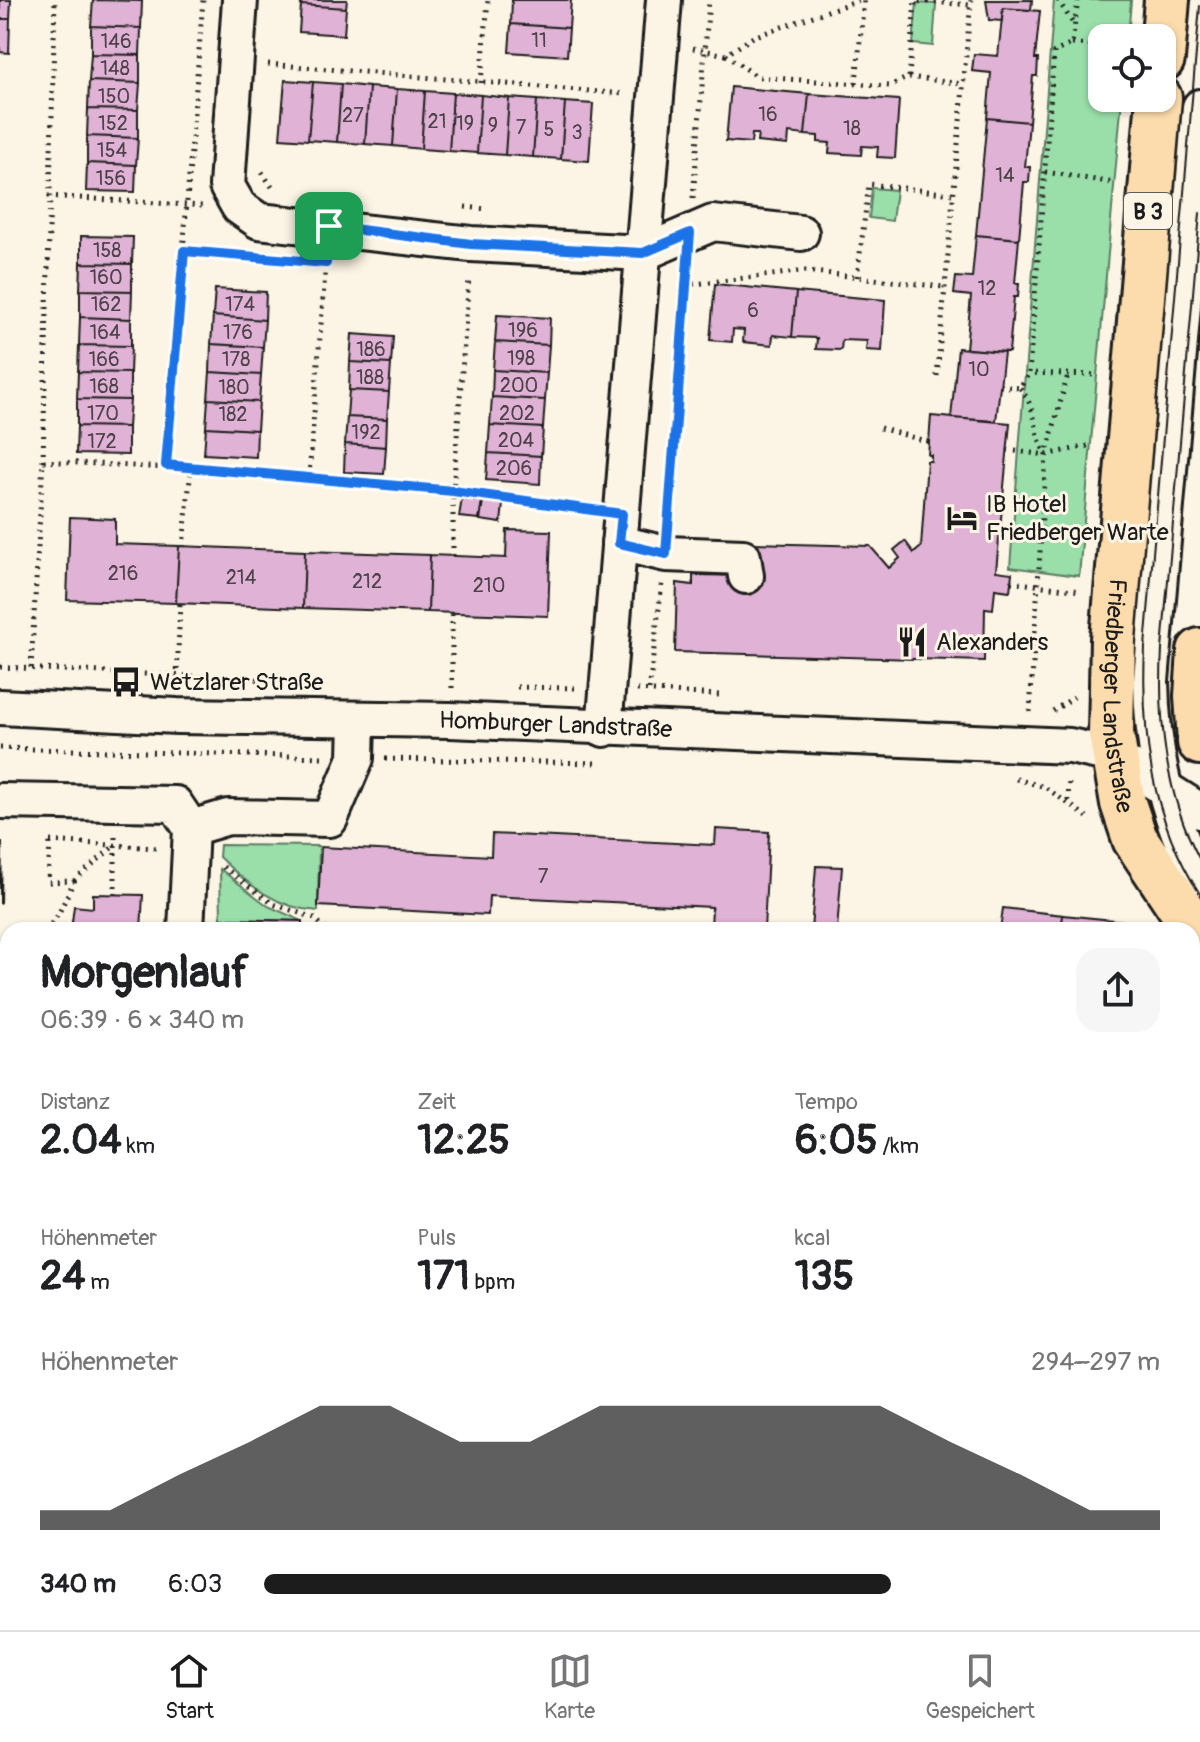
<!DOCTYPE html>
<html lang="de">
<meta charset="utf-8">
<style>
:root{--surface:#fff;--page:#f6f6f6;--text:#202124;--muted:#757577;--line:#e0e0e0;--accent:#1c1c1c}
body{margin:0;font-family:Pangolin,sans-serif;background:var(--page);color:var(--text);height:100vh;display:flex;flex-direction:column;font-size:30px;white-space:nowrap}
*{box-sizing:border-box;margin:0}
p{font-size:26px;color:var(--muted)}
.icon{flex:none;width:44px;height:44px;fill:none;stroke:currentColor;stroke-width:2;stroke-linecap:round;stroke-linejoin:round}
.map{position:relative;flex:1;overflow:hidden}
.sheet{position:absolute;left:0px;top:922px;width:1200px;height:708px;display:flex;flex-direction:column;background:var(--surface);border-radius:24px 24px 0 0;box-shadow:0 2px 6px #0004}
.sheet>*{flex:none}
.buttons{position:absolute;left:1088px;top:24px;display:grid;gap:16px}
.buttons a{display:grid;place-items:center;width:88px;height:88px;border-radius:16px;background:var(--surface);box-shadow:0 2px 6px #0004;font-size:40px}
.pin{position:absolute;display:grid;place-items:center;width:68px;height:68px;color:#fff;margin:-34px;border-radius:16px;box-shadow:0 4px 12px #0006}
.round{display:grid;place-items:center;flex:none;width:84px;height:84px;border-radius:24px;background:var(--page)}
.head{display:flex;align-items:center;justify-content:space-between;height:136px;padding:0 40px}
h1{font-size:44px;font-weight:700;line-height:60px}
.metrics{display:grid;grid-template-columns:repeat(3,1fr);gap:12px;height:136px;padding:8px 40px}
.metrics div{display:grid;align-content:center}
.metrics b{font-size:40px;font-weight:700}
.metrics small{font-size:22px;font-weight:400}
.metrics p{font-size:22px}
.chart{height:224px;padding:16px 40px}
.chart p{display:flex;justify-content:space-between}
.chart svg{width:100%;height:144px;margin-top:8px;fill:var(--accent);opacity:.7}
ul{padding:0 40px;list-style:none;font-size:26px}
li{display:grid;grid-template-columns:128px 96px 1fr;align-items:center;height:60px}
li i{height:20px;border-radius:10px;background:var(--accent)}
.dock{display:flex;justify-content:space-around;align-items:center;height:112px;border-top:2px solid var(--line);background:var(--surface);font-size:22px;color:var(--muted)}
.dock a{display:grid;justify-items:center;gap:4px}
.dock .selected{color:var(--accent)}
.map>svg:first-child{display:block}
.green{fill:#9adeaa;stroke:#5b7d63;stroke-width:2}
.building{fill:#e0b2d5;stroke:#1c1c1c;stroke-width:2}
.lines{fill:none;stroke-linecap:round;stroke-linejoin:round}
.minor-casing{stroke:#1c1c1c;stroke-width:40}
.major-casing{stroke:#1c1c1c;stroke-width:50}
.path{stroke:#1c1c1c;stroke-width:5;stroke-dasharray:2 6;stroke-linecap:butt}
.minor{stroke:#fcf5e5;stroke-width:34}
.major{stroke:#fcdcac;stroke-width:44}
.tram{stroke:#1c1c1c;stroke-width:2}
.route-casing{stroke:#fff;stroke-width:16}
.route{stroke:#1a73e8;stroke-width:10}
.labels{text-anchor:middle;stroke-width:6;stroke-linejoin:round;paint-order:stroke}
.number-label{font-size:20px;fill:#4d424a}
.shield{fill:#fcf5e5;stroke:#5f5d58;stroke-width:2}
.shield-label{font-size:22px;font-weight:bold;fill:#1c1c1c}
.poi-label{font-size:24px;fill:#1c1c1c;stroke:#fcf5e5;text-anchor:start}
.street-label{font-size:24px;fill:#1c1c1c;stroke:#fcf5e5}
</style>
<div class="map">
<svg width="1200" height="1630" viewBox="0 0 1200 1630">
<rect width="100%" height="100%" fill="#fcf5e5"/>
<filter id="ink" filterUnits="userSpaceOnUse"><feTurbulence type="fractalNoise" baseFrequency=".0125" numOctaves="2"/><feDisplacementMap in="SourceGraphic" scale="16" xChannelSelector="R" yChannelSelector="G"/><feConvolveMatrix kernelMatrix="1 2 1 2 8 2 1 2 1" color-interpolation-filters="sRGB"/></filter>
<g filter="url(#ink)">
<path class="green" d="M1054 0H1131L1128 38H1102V98H1122L1079 576 1010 567Z
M917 3 936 4 933 46 913 44Z
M872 188 896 190 892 221 869 218Z
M220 845 319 846 318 911C278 909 247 884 219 857Z
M220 869 268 906 302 921 221 919Z
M1 1255 8 1259V1300L0 1315Z
M8 1360V1468H0V1366Z
M0 1479H8V1516L0 1512Z"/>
<path class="building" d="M0 0H11L10 19H0Z
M93 0 142 1 141 28 91 26Z
M301 0H347L346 8 301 5Z
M512 0H571L569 28 511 24Z
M986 0H1032L1031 10 1003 8 1002 21 989 20Z
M301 5 346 8 344 35 299 32Z
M1003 8 1040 11 1035 59H1038L1037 76H1033L1029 122 987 118 991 73 972 71 974 54 998 56Z
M0 19H10L9 53 0 52Z
M511 24 569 28 567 56 509 52Z
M91 26 141 28 140 55 91 54Z
M91 54 140 55V83L89 81Z
M285 80 313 82 308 140 280 138Z
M89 81 140 83 138 110 88 109Z
M313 82 341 84 337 142 308 140Z
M341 84 369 87 365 144 337 142Z
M369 87 397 89 393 146 365 144Z
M731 87 809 94 805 135 789 133 788 145 757 142 758 134H752L751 143 726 141Z
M397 89 425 91 421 149 393 146Z
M425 91 453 93 449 151 421 149Z
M453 93 481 95 477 153 449 151Z
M809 94 899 100 895 158 877 157 878 147 862 146 861 155 829 153 830 143 818 142V136L805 135Z
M481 95 509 98 505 155 477 153Z
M509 98 537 100 533 157 505 155Z
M537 100 565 102 561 159 533 157Z
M565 102 593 104 589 161 561 159Z
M88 109 138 110V138L87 136Z
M987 118 1029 122 1025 167H1030L1029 182H1024L1019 239 976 235Z
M87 136 138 138 136 165 87 163Z
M87 163 136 165 135 192 86 191Z
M976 235 1019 239 1015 283H1019L1018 297H1014L1009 352 966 349 971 296 954 294 956 277 972 278Z
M81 236 133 237 132 264 81 263Z
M81 263 132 264V291L80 290Z
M715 284 796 292 792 337 773 335 772 345 743 342 744 330 733 329 732 342 710 340Z
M215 289 266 292 265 320 213 316Z
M80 290 132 291 131 319 80 317Z
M796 292 885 300 882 351 866 350 867 341 842 340 841 350 816 349 817 338 792 337Z
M497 315 550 318 549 345 495 342Z
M213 316 265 320 263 347 211 344Z
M80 317 131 319V346L79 345Z
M352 334 393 337 391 364 350 362Z
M495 342 549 345 547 373 493 370Z
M211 344 263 347 261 375 210 372Z
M79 345 131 346 130 373 78 372Z
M958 348 1004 352 996 421 951 418Z
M350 362 391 364 389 392 349 390Z
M493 370 547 373 545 400 492 397Z
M78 372 130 373V400L77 399Z
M210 372 261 375 259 402 208 399Z
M349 390 389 392 387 419 347 417Z
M492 397 545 400 543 428 490 425Z
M77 399 130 400 128 427 77 426Z
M208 399 259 402 257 430 206 427Z
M931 416 1010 423 996 571 1012 573 1010 591 995 589 993 609 985 608 984 661 675 652 677 583 693 585V575L753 576V543L870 546 889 568 900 558 894 550 905 541 914 553 921 547 927 461H931V455H928Z
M347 417 387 419 386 447 345 444Z
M490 425 543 428 541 456 488 453Z
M77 426 128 427V455L76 454Z
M206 427 257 430 256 457 204 454Z
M345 444 386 447 384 474 344 472Z
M488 453 541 456 540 484 486 480Z
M462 498 482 501 479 519 459 517Z
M483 501 503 504 501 523 480 520Z
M70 517 115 519V544L179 546 176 603 67 600Z
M507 530 551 531 548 616 428 612 430 555 506 558Z
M179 546 305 551 303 608 176 603Z
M305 551 430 555 428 612 303 608Z
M716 829 769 832 764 930H711L712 907 489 896 488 915 318 906 321 847 491 856 492 834 715 845Z
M0 843H2L1 903H0Z
M816 866 842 867 837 930H811Z
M93 894 143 895 141 930H71L74 906 93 908Z
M1003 908 1063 915 1061 930H1000Z
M1063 915 1123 921 1122 930H1061Z
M221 919 302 921V930H221Z
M1192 1057 1200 1065V1124L1192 1116Z
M8 1099V1242L0 1257V1114Z
M1200 1349V1472L1192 1457V1354Z
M0 1512 8 1516V1583L0 1597Z
M30 1622H342L337 1630H25Z
M520 1622H671L668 1626 675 1630H534Z
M708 1622H795L791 1630H703Z
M814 1622H1067L1073 1630H809Z"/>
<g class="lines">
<g class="minor-casing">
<g id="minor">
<path d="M240 0 227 186 239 207 259 221 471 244 643 253 713 223 801 233"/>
<path d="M1200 107 1151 681C1152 752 1166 817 1200 878"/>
<path d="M619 543 666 554 743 557 746 576"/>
<path id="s1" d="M0 707 177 716 450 720 1070 746 1112 755 1200 811"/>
<path d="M604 729 664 0"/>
<path d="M0 801 175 804 191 828"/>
<path d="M186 930 191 828 228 817 330 819 356 758 357 720"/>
<path d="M1192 1278 1200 1277"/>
<path d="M1192 1489 1200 1504"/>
<path d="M1135 1622 1139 1630"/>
<path d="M0 1627 8 1612"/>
<path d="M417 1630 452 1623 475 1630"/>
</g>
</g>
<g class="major-casing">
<g id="major">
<path d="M1162 59 1167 0"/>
<path id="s2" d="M1159 98 1113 639 1111 733 1123 803 1135 839 1200 937"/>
<path d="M1200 651 1197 696 1200 742"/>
</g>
</g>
<path class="path" d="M1058 0 1074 25
M1078 0 1072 44 1054 52 1029 373 1098 375
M1072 44 1102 45
M693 48 726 55 753 37 859 0
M726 55 758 77 889 86 909 77 963 84
M268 64 625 94
M909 77 915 1 971 5
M481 83 488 0
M856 83 864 0
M262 172 274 190
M1045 172 1115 183
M48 196 202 206
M693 198 709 0
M465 207 487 209
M184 251 260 257
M857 277 869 184 952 194
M685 285 806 271 943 287
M937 376 971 0
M1000 386 1020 388 1029 373
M1020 388C1038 409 1033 433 1046 455
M880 428 929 442
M1007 450 1046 455 1092 445
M43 461 55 0
M166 465 203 0
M309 476 326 261
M668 521 687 268
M183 547 191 469
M453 556V491L469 277
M1011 582 1081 591
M0 667 311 682
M31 668 43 461 309 476 591 509
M177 678 180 603
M517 687 575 688
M452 688V613
M637 690 719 695
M649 690 662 583
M1053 711 1074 697
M1030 712 1046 455 1068 374
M0 748 323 757
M385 759 599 763
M1016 779 1045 787 1087 817
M1068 801 1069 779
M50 841 157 848
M223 867 273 904 314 918 327 930
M74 881 115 845
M115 895V832
M46 930 58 915 74 881 48 882 50 840
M0 999 8 984
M0 1333 8 1318
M0 1358 8 1354
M0 1473 8 1474"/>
<use href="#minor" class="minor"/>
<use href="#major" class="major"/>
<path class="tram" d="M1200 6 1145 647C1141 734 1151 819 1200 894
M1200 213 1162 649C1158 723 1165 794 1200 860"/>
</g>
</g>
<g class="lines" filter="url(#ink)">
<g class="route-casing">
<path id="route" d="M329 226 471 244 643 253 690 233 666 554 619 543 622 514 453 491 166 465 184 251 326 263Z"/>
</g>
<use href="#route" class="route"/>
</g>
<defs>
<g id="hotel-bare" transform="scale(2.4)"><path d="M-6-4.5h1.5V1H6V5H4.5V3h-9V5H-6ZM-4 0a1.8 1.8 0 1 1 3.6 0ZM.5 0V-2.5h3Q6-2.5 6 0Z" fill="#1c1c1c" stroke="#fcf5e5" stroke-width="2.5" paint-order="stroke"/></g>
<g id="restaurant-bare" transform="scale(2.4)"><path d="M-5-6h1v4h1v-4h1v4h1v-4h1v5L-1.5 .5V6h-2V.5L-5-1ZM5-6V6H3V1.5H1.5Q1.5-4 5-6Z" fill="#1c1c1c" stroke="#fcf5e5" stroke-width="2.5" paint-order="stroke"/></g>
<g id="bus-bare" transform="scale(2.4)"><path d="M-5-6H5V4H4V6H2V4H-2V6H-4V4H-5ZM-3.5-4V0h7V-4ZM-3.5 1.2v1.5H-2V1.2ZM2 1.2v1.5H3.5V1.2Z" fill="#1c1c1c" stroke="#fcf5e5" stroke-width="2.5" paint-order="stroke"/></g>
</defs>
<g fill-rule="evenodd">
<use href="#hotel-bare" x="962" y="518"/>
<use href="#restaurant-bare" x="912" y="642"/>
<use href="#bus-bare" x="126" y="682"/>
</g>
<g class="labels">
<g class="number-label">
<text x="539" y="47">11</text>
<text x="116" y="48">146</text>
<text x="115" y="75">148</text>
<text x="114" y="103">150</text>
<text x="768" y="121">16</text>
<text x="353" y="122">27</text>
<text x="437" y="128">21</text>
<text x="113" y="130">152</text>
<text x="465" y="130">19</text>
<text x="493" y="132">9</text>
<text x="521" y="134">7</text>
<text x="852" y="135">18</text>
<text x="549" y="136">5</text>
<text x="577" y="139">3</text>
<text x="112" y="157">154</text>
<text x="1005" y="182">14</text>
<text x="111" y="185">156</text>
<text x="107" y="257">158</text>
<text x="106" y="284">160</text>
<text x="987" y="295">12</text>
<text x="106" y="311">162</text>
<text x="240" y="311">174</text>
<text x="753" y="317">6</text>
<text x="523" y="337">196</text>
<text x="105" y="339">164</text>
<text x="238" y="339">176</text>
<text x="371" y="356">186</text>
<text x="521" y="365">198</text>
<text x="104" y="366">166</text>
<text x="236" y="366">178</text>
<text x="979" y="376">10</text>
<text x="370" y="384">188</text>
<text x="519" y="392">200</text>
<text x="104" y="393">168</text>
<text x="234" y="394">180</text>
<text x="103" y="420">170</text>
<text x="517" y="420">202</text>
<text x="233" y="421">182</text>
<text x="366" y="439">192</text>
<text x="516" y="447">204</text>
<text x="102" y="448">172</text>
<text x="514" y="475">206</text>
<text x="123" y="580">216</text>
<text x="241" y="584">214</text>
<text x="367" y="588">212</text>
<text x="489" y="592">210</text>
<text x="543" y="883">7</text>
</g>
<rect class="shield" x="1124" y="193" width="48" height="36" rx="6"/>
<g class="shield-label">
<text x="1148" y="219">B 3</text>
</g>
<g class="poi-label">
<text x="986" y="512">IB Hotel<tspan x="986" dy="28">Friedberger Warte</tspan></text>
<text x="936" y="650">Alexanders</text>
<text x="150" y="690">Wetzlarer Straße</text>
</g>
<g class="street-label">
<text dy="8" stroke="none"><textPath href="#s2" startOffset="600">Friedberger Landstraße</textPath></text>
<text dy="8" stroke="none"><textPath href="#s1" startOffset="556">Homburger Landstraße</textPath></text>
</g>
</g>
</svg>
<div class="buttons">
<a><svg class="icon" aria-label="locate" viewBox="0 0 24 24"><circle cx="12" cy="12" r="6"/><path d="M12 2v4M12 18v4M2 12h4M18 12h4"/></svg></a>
</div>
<div class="pin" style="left:329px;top:226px;background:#1e9e55"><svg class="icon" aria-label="arrive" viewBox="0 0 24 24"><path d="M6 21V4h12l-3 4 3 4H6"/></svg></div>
<section class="sheet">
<div class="head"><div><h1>Morgenlauf</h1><p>06:39 · 6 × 340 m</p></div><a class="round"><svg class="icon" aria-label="share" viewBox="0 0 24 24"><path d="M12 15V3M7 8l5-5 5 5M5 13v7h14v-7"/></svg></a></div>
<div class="metrics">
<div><p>Distanz</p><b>2.04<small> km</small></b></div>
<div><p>Zeit</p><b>12:25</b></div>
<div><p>Tempo</p><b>6:05<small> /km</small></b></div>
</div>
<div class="metrics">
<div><p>Höhenmeter</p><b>24<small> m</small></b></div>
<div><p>Puls</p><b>171<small> bpm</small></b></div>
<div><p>kcal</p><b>135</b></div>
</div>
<div class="chart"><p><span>Höhenmeter</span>294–297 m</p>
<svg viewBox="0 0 160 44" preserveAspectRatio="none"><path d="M0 44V38L10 38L20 27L30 17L40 6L50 6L60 17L70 17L80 6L90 6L100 6L110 6L120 6L130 17L140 27L150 38L160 38V44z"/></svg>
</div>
<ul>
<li><b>340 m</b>6:03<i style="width:70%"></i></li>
</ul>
</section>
</div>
<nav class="dock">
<a class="selected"><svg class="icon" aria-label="home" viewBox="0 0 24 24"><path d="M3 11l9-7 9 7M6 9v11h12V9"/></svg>Start</a>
<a><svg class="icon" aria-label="map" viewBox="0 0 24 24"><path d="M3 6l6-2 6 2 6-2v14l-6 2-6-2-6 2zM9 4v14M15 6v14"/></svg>Karte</a>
<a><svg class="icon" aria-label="saved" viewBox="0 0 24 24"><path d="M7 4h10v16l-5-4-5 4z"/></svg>Gespeichert</a>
</nav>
